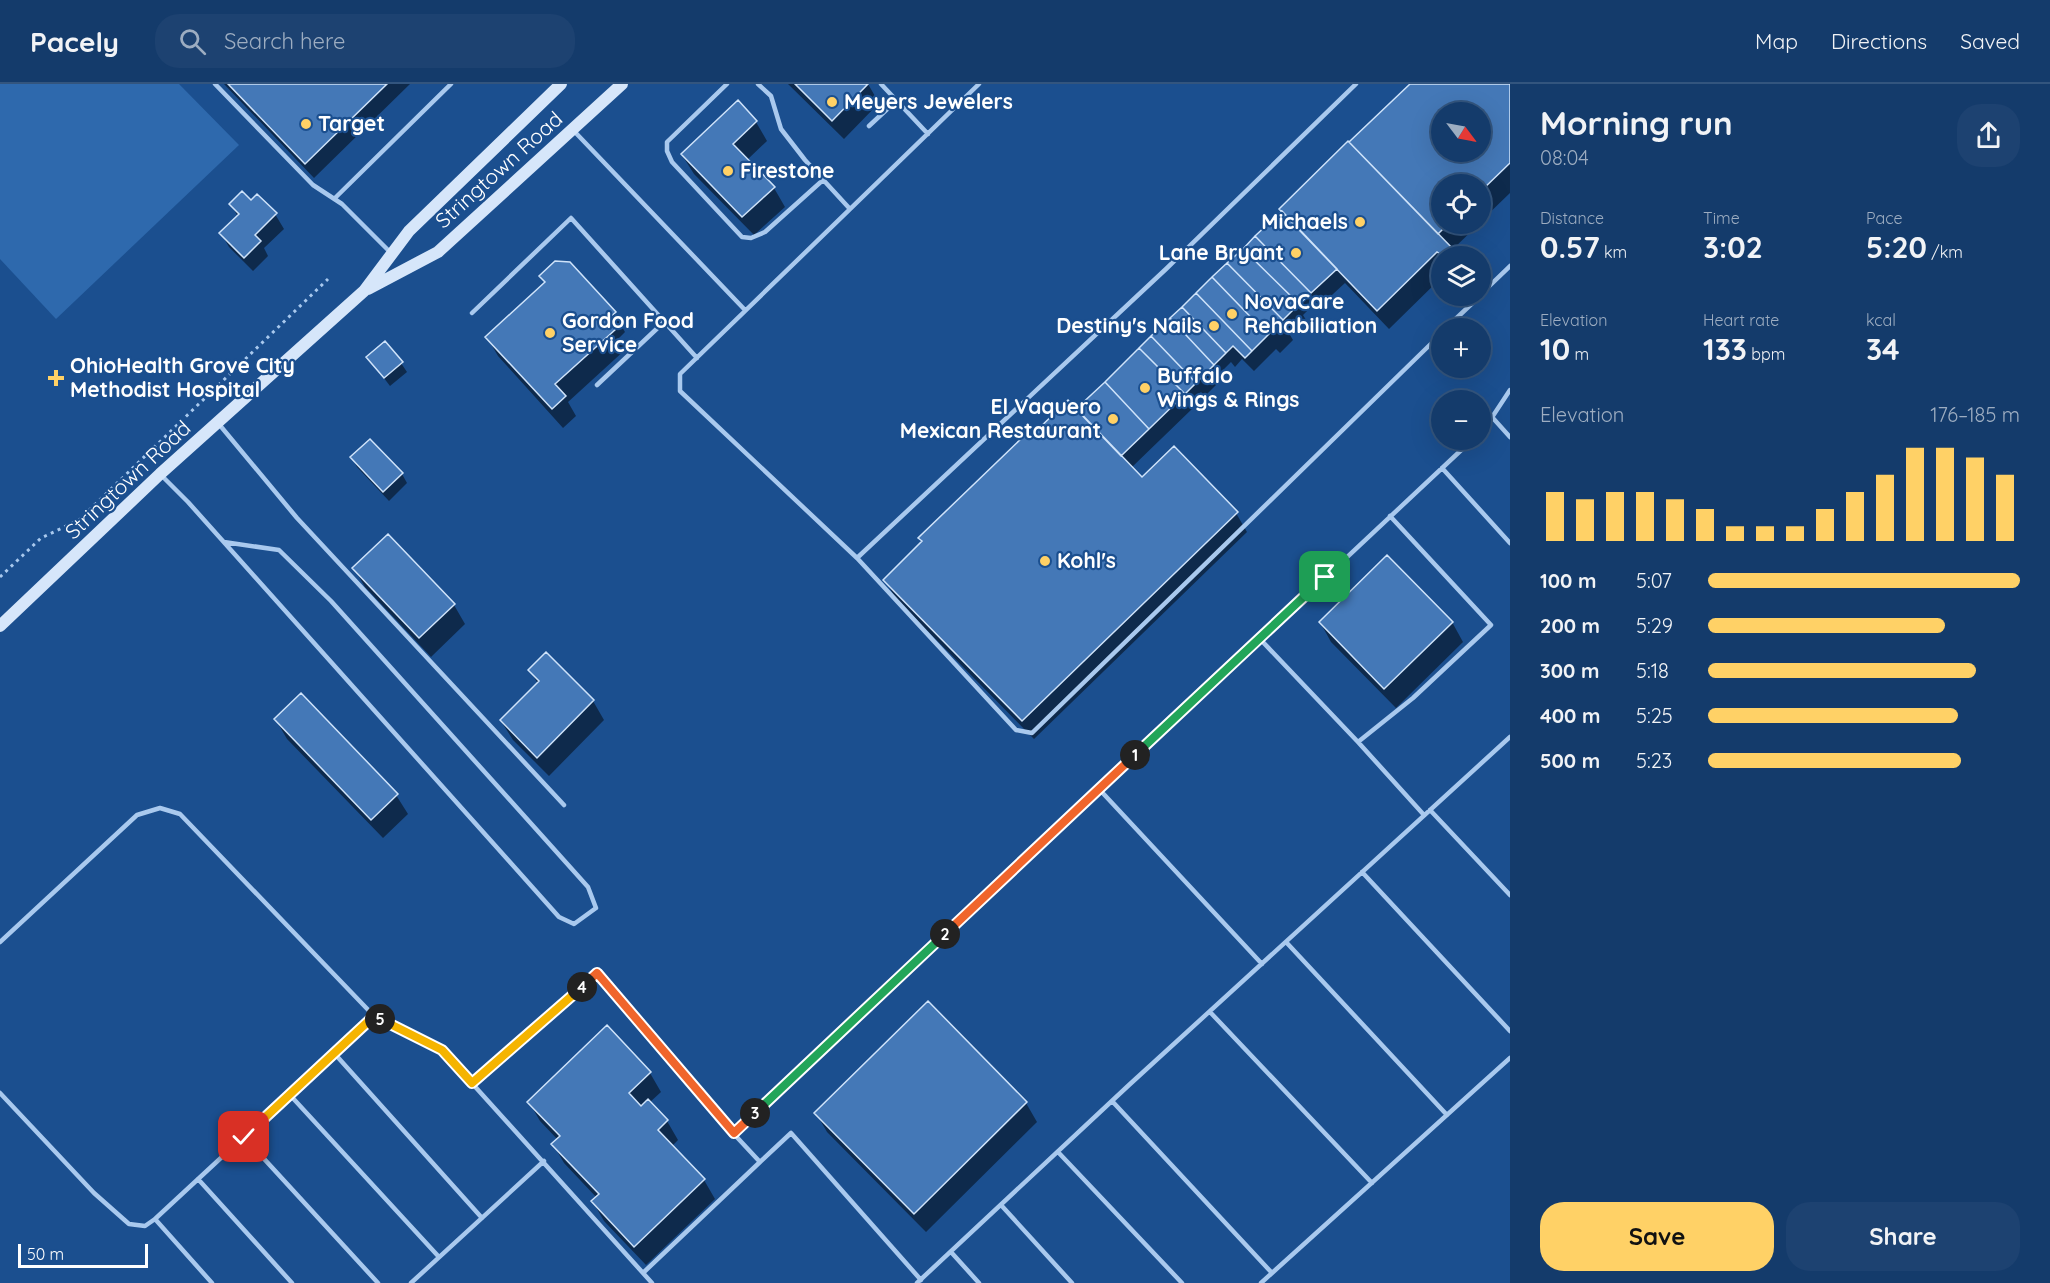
<!DOCTYPE html>
<meta charset="utf-8">
<style>
:root{--surface:#143b6b;--page:#1d4271;--text:#f1f3f6;--muted:#9dadc1;--line:#33557e;--accent:#ffd166}
body{margin:0;font-family:Quicksand,sans-serif;background:var(--page);color:var(--text);height:100vh;display:flex;flex-direction:column;font-size:22px;white-space:nowrap}
*{box-sizing:border-box;margin:0}
p{font-size:20px;color:var(--muted)}
.icon{flex:none;width:33px;height:33px;fill:none;stroke:currentColor;stroke-width:2;stroke-linecap:round;stroke-linejoin:round}
.map{position:relative;flex:1;overflow:hidden}
.sheet{display:flex;flex-direction:column;background:var(--surface);width:540px}
.sheet>*{flex:none}
.needle{width:39px;rotate:122deg}
.fabs{position:absolute;left:1431px;top:18px;display:grid;gap:12px}
.fabs a{display:grid;place-items:center;width:60px;height:60px;border-radius:50%;background:var(--surface);box-shadow:0 6px 24px #0002,0 0 0 2px var(--line);font-size:30px}
.scale{position:absolute;left:18px;bottom:15px;width:130px;box-sizing:border-box;padding-left:6px;border:3px solid #fff;border-top:0;font-size:16px;line-height:21px;white-space:nowrap;color:#fff;-webkit-text-stroke:4px #1b4f8f;paint-order:stroke}
.pin{position:absolute;display:grid;place-items:center;width:51px;height:51px;color:#fff;margin:-26px;border-radius:12px;box-shadow:0 3px 9px #0006}
.km{position:absolute;width:30px;height:30px;margin:-15px;border-radius:50%;background:#222;color:#fff;font-size:16px;line-height:30px;text-align:center}
.round{display:grid;place-items:center;flex:none;width:63px;height:63px;border-radius:24px;background:var(--page)}
.head{display:flex;align-items:center;justify-content:space-between;height:102px;padding:0 30px}
h1{font-size:33px;font-weight:700;line-height:45px}
.metrics{display:grid;grid-template-columns:repeat(3,1fr);gap:9px;height:102px;padding:6px 30px}
.metrics div{display:grid;align-content:center}
.metrics b{font-size:30px;font-weight:700}
.metrics small{font-size:16px;font-weight:400}
.metrics p{font-size:16px}
.chart{height:168px;padding:12px 30px}
.chart p{display:flex;justify-content:space-between}
.chart svg{width:100%;height:108px;margin-top:6px;stroke:var(--accent);stroke-width:6}
.primary-button{display:flex;gap:12px;margin-top:auto;padding:12px 30px}
.primary-button a{flex:1;height:69px;border-radius:24px;background:var(--accent);color:#111;font-size:24px;font-weight:700;line-height:69px;text-align:center}
.primary-button a+a{background:var(--page);color:var(--text)}
ul{padding:0 30px;list-style:none;font-size:20px}
li{display:grid;grid-template-columns:96px 72px 1fr;align-items:center;height:45px}
li i{height:15px;border-radius:8px;background:var(--accent)}
header{display:flex;align-items:center;gap:36px;box-sizing:border-box;height:84px;padding:0 30px;background:var(--surface);border-bottom:2px solid var(--line)}
header strong{font-size:28px}
nav{display:flex;gap:33px;margin-inline-start:auto;font-size:21px}
.search{width:420px;height:54px;background:var(--page);display:flex;align-items:center;gap:15px;box-sizing:border-box;padding:0 21px;border-radius:24px;color:var(--muted);font-size:22px}
main{display:flex;flex:1;min-height:0}
.map>svg:first-child{display:block}
.green{fill:#2e69ad}
.shadow{fill:#0007;fill-rule:evenodd}
.building{fill:#4478b7;stroke:#cfe3fa;stroke-width:1.5;fill-rule:evenodd}
.lines{fill:none;stroke-linecap:round;stroke-linejoin:round}
.path{stroke:#a9c9ee;stroke-width:3;stroke-dasharray:3 4.5;stroke-linecap:butt}
.service{stroke:#a9c9ee;stroke-width:4.5}
.secondary{stroke:#d6e6fa;stroke-width:12}
.split-1-casing{stroke:#fff;stroke-width:12}
.split-2-casing{stroke:#fff;stroke-width:12}
.split-3-casing{stroke:#fff;stroke-width:12}
.split-4-casing{stroke:#fff;stroke-width:12}
.split-5-casing{stroke:#fff;stroke-width:12}
.split-6-casing{stroke:#fff;stroke-width:12}
.split-1{stroke:#22a559;stroke-width:8}
.split-2{stroke:#f0652b;stroke-width:8}
.split-3{stroke:#22a559;stroke-width:8}
.split-4{stroke:#f0652b;stroke-width:8}
.split-5{stroke:#f5b400;stroke-width:8}
.split-6{stroke:#f5b400;stroke-width:8}
.poi-dot{fill:#ffd166;stroke:#1b4f8f;stroke-width:2}
.labels{text-anchor:middle;stroke-width:4.5;stroke-linejoin:round;paint-order:stroke}
.poi-label{font-size:21px;font-weight:bold;fill:#fff;stroke:#1b4f8f;text-anchor:start}
.street-label{font-size:21px;fill:#fff;stroke:#1b4f8f}
</style>
<header>
<strong>Pacely</strong>
<div class="search"><svg class="icon" aria-label="search" viewBox="0 0 24 24"><circle cx="10" cy="10" r="6"/><path d="M15 15l6 6"/></svg>Search here</div>
<nav><a>Map</a><a>Directions</a><a>Saved</a></nav>
</header>
<main>
<div class="map">
<svg width="1510" height="1199" viewBox="0 0 1510 1199">
<rect width="100%" height="100%" fill="#1b4f8f"/>
<path class="green" d="M0 0H179L239 61 56 235 0 175Z"/>
<path class="shadow" d="M224 0H410L314 94Z
M788 0H868L879 19 844 55Z
M1411 0H1510V109L1480 138V100H1442V140H1479L1452 166 1457 172H1442V193L1389 245 1345 199 1320 222 1316 218 1303 231 1306 236 1290 251 1293 256 1280 269 1276 265 1254 287 1242 275 1235 283 1231 278 1218 291 1221 296 1205 312 1201 308 1189 320 1192 325 1131 384 1142 395 1236 429 1247 448 1034 655 896 515 885 496 923 459 920 454 1029 356 1076 327 1283 128 1281 125ZM1442 28H1480V68H1442ZM1308 210 1310 212 1295 227 1293 225ZM1178 241 1220 286 1218 288 1176 243Z
M756 38 767 57 747 76 774 104 785 123 754 151 694 90 682 71Z
M251 118 275 130 284 145 264 164 268 172 253 187 229 163 221 149 238 133 231 120Z
M541 192 614 229 625 248 619 254 626 265 568 318 576 332 563 344 498 272 487 253 545 199Z
M368 273 401 279 407 288 390 302Z
M370 357 402 390 407 399 389 417 357 383 352 374Z
M354 484 454 521 465 540 431 573 365 503Z
M1320 538H1452L1463 558 1396 624 1331 558Z
M546 570 593 617 604 636 549 692 513 656 501 637 538 600 530 586Z
M276 636 396 711 408 730 383 754 287 655Z
M928 919 1026 1019 1037 1038 926 1148 827 1048 816 1029Z
M650 989 661 1008 649 1019 667 1037 678 1056 672 1062 704 1096 715 1115 646 1181 604 1137 593 1118 597 1114 564 1079 553 1060 558 1056 540 1037 529 1018Z"/>
<path class="building" d="M228 0H387L305 80Z
M795 0H868L832 37Z
M1410 0H1510V79L1480 108V100H1442V140H1448L1438 150 1349 58ZM1442 28H1480V68H1442Z
M738 16 757 37 733 60 775 103 742 133 681 70Z
M1348 57 1456 168 1452 172H1443L1437 168 1377 227 1279 125Z
M242 107 251 116 257 110 277 129 255 151 261 157 244 174 219 149 239 130 229 120Z
M1282 127 1337 185 1311 209 1255 152Z
M1255 152 1311 209 1299 220 1243 165Z
M1243 165 1299 220 1283 236 1227 179Z
M555 177 570 178 616 228 607 236 616 245 555 300 566 312 552 325 485 253 545 198 539 192Z
M1227 179 1283 236 1268 251 1212 193Z
M1212 193 1268 251 1252 267 1196 209Z
M1196 209 1252 267 1245 274 1233 262 1226 269 1182 223Z
M1182 223 1226 269 1214 281 1170 234Z
M1170 234 1214 281 1196 299 1151 252Z
M1151 252 1196 299 1185 310 1139 264Z
M385 257 403 278 384 294 366 273Z
M1139 264 1185 310 1149 345 1105 298Z
M1105 298 1149 345 1121 372 1076 325Z
M1068 316 1142 393 1174 362 1238 428 1022 637 883 496 922 457 918 454 1025 351 1029 354Z
M370 355 403 389 383 408 350 373Z
M388 450 455 520 419 554 352 484Z
M1387 471 1453 538 1384 605 1319 538Z
M546 568 594 616 537 674 500 636 539 597 528 586Z
M301 609 398 710 371 736 274 635Z
M928 917 1027 1018 914 1130 814 1029Z
M607 941 651 988 629 1009 641 1022 648 1015 668 1036 658 1046 705 1095 634 1163 591 1117 599 1110 551 1060 560 1052 527 1018Z"/>
<g class="lines">
<path class="path" d="M0 493 41 454 79 436 328 195"/>
<path class="service" d="M215 0 313 101 342 120 390 168
M727 0 667 58V67L672 78 742 153 751 154 765 148 823 96
M758 0 771 12 781 45 805 76 850 125
M881 0 928 50
M979 0 680 290V307L857 474 1166 185 1356 0
M869 42 897 16
M573 46 745 226
M334 115 451 0
M1480 211 1510 182
M472 229 571 134 697 274
M1446 244 1480 212
M597 301 664 238
M1492 333 1510 353
M218 339 297 434 564 721
M1480 348 1487 341 1510 306
M1442 384 1510 459
M160 390 188 418 559 833 574 840 596 824 588 803 331 517 279 466 224 458
M857 474 1016 646 1032 649 1442 249
M1260 555 1358 658 1413 614 1491 541 1390 432
M1358 658 1424 731
M1099 705 1262 880
M1430 726 1510 811
M1362 788 1510 947
M0 858 137 731 160 724 180 730 374 932 442 966 652 1199
M1286 858 1447 1031
M1210 928 1372 1099
M334 969 482 1134
M472 999 597 889 733 1049
M0 1009 94 1109 129 1140 145 1142 155 1135
M290 1011 439 1173
M1112 1017 1272 1189
M244 1053 378 1199
M1058 1068 1182 1199
M760 1078 791 1049 921 1196
M198 1095 292 1199
M1001 1121 1072 1199
M951 1168 979 1199
M643 1189 760 1078 733 1049 1472 356
M212 1199 155 1135 374 932
M411 1199 544 1077
M917 1199 1129 1001 1510 653
M1261 1199 1510 974"/>
<path class="secondary" d="M368 205 438 168 622 0
M0 542 160 390 364 207 409 147 561 0"/>
</g>
<g class="lines">
<g class="split-1-casing">
<path id="split-1" d="M1135 671 1325 493"/>
</g>
<g class="split-2-casing">
<path id="split-2" d="M945 850 1135 671"/>
</g>
<g class="split-3-casing">
<path id="split-3" d="M755 1029 945 850"/>
</g>
<g class="split-4-casing">
<path id="split-4" d="M582 903 597 889 734 1049 755 1029"/>
</g>
<g class="split-5-casing">
<path id="split-5" d="M380 935 442 966 472 999 582 903"/>
</g>
<g class="split-6-casing">
<path id="split-6" d="M244 1053 374 932 380 935"/>
</g>
<use href="#split-1" class="split-1"/>
<use href="#split-2" class="split-2"/>
<use href="#split-3" class="split-3"/>
<use href="#split-4" class="split-4"/>
<use href="#split-5" class="split-5"/>
<use href="#split-6" class="split-6"/>
</g>
<g class="poi-dot">
<circle cx="832" cy="18" r="6"/>
<circle cx="306" cy="40" r="6"/>
<circle cx="728" cy="87" r="6"/>
<circle cx="1360" cy="138" r="6"/>
<circle cx="1296" cy="169" r="6"/>
<circle cx="1232" cy="230" r="6"/>
<circle cx="1214" cy="242" r="6"/>
<circle cx="550" cy="249" r="6"/>
<path d="M53 285h6v6h6v6h-6v6h-6v-6h-6v-6h6z"/>
<circle cx="1145" cy="304" r="6"/>
<circle cx="1113" cy="335" r="6"/>
<circle cx="1045" cy="477" r="6"/>
</g>
<g class="labels">
<g class="poi-label">
<text x="844" y="25">Meyers Jewelers</text>
<text x="318" y="47">Target</text>
<text x="740" y="94">Firestone</text>
<text x="1348" y="145" text-anchor="end">Michaels</text>
<text x="1284" y="176" text-anchor="end">Lane Bryant</text>
<text x="1244" y="225">NovaCare<tspan x="1244" dy="24">Rehabiliation</tspan></text>
<text x="562" y="244">Gordon Food<tspan x="562" dy="24">Service</tspan></text>
<text x="1202" y="249" text-anchor="end">Destiny's Nails</text>
<text x="70" y="289">OhioHealth Grove City<tspan x="70" dy="24">Methodist Hospital</tspan></text>
<text x="1157" y="299">Buffalo<tspan x="1157" dy="24">Wings &amp; Rings</tspan></text>
<text x="1101" y="330" text-anchor="end">El Vaquero<tspan x="1101" dy="24">Mexican Restaurant</tspan></text>
<text x="1057" y="484">Kohl's</text>
</g>
<g class="street-label">
<text transform="translate(499 86) rotate(-42)" y="7">Stringtown Road</text>
<text transform="translate(128 396) rotate(-43)" y="7">Stringtown Road</text>
</g>
</g>
</svg>
<div class="fabs">
<a><svg class="needle" viewBox="-14 -14 28 28"><path d="M0-13l5 13h-10z" fill="#e53935"/><path d="M0 13l5-13h-10z" fill="#9dadc1"/></svg></a>
<a><svg class="icon" aria-label="locate" viewBox="0 0 24 24"><circle cx="12" cy="12" r="6"/><path d="M12 2v4M12 18v4M2 12h4M18 12h4"/></svg></a>
<a><svg class="icon" aria-label="layers" viewBox="0 0 24 24"><path d="M12 4l9 5-9 5-9-5zM3 14l9 5 9-5"/></svg></a>
<a>+</a>
<a>−</a>
</div>
<div class="scale">50 m</div>
<div class="pin" style="left:1325px;top:493px;background:#1e9e55"><svg class="icon" aria-label="arrive" viewBox="0 0 24 24"><path d="M6 21V4h12l-3 4 3 4H6"/></svg></div>
<div class="pin" style="left:244px;top:1053px;background:#d93025"><svg class="icon" aria-label="check" viewBox="0 0 24 24"><path d="M5 12l5 5 9-10"/></svg></div>
<b class="km" style="left:1135px;top:671px">1</b>
<b class="km" style="left:945px;top:850px">2</b>
<b class="km" style="left:755px;top:1029px">3</b>
<b class="km" style="left:582px;top:903px">4</b>
<b class="km" style="left:380px;top:935px">5</b>
</div>
<section class="sheet">
<div class="head"><div><h1>Morning run</h1><p>08:04</p></div><a class="round"><svg class="icon" aria-label="share" viewBox="0 0 24 24"><path d="M12 15V3M7 8l5-5 5 5M5 13v7h14v-7"/></svg></a></div>
<div class="metrics">
<div><p>Distance</p><b>0.57<small> km</small></b></div>
<div><p>Time</p><b>3:02</b></div>
<div><p>Pace</p><b>5:20<small> /km</small></b></div>
</div>
<div class="metrics">
<div><p>Elevation</p><b>10<small> m</small></b></div>
<div><p>Heart rate</p><b>133<small> bpm</small></b></div>
<div><p>kcal</p><b>34</b></div>
</div>
<div class="chart"><p><span>Elevation</span>176–185 m</p>
<svg viewBox="0 0 160 44" preserveAspectRatio="none"><path d="M5 44V24M15 44V27M25 44V24M35 44V24M45 44V27M55 44V31M65 44V38M75 44V38M85 44V38M95 44V31M105 44V24M115 44V17M125 44V6M135 44V6M145 44V10M155 44V17"/></svg>
</div>
<ul>
<li><b>100 m</b>5:07<i style="width:100%"></i></li>
<li><b>200 m</b>5:29<i style="width:76%"></i></li>
<li><b>300 m</b>5:18<i style="width:86%"></i></li>
<li><b>400 m</b>5:25<i style="width:80%"></i></li>
<li><b>500 m</b>5:23<i style="width:81%"></i></li>
</ul>
<div class="primary-button"><a>Save</a><a>Share</a></div>
</section>
</main>
